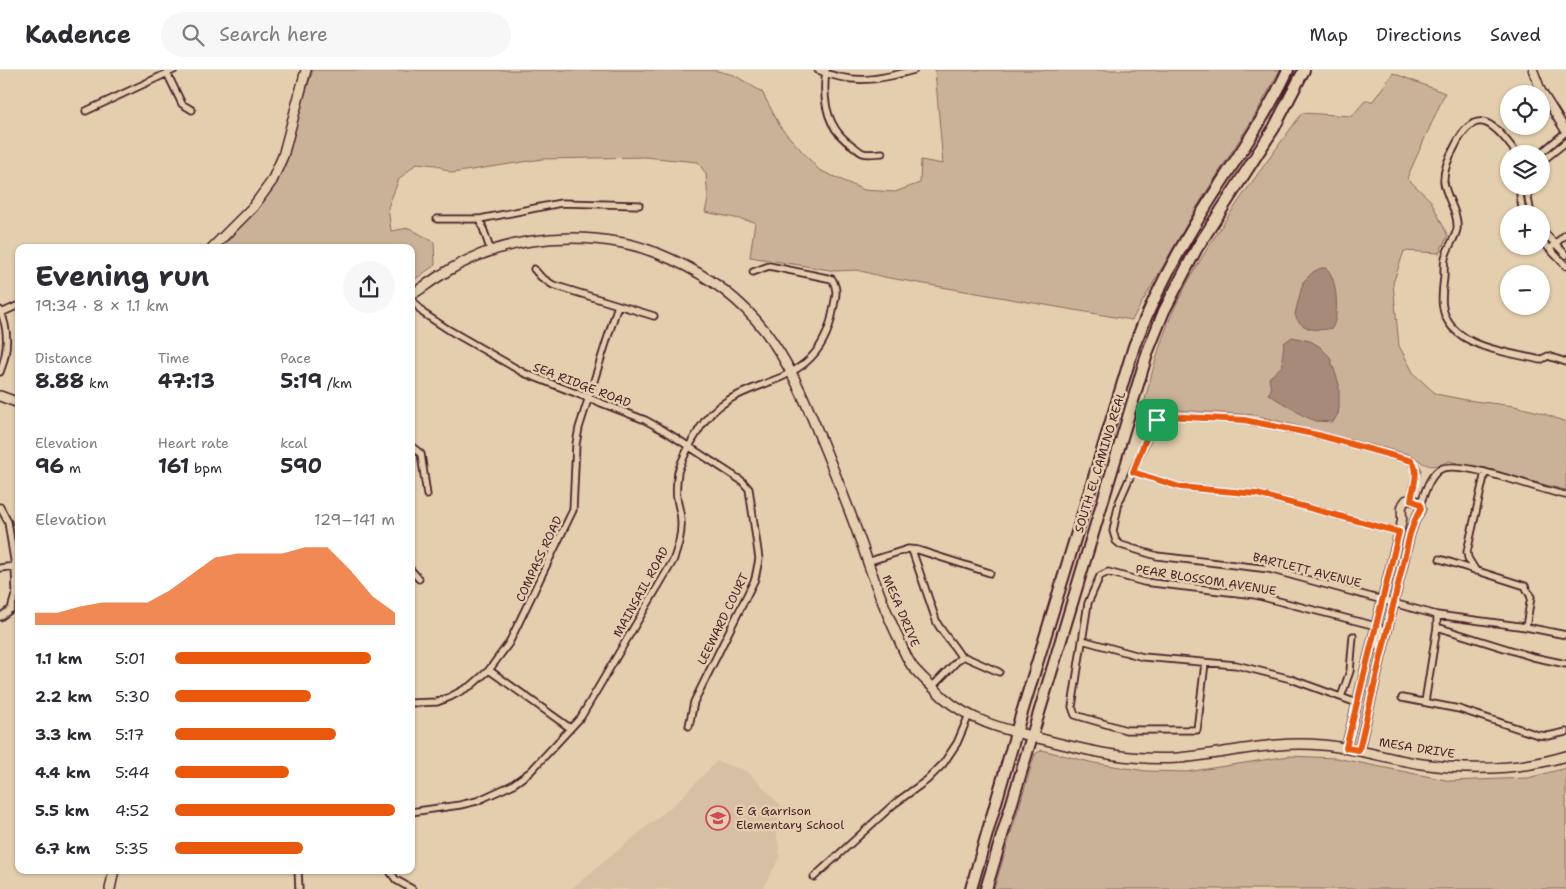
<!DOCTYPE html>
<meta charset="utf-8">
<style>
:root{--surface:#fff;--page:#f7f7f7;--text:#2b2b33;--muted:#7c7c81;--line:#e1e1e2;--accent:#ea580c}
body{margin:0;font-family:"Shantell Sans",sans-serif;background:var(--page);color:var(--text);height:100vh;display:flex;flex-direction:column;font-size:19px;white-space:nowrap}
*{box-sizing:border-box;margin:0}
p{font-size:16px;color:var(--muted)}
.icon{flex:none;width:28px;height:28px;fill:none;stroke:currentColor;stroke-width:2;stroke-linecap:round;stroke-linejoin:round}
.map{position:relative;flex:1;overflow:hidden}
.details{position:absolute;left:15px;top:174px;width:400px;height:630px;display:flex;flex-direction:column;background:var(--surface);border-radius:10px;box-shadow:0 1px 4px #0004}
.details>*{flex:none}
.controls{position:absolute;left:1500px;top:15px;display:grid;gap:10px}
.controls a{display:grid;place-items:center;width:50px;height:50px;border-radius:50%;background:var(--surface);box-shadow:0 1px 4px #0004;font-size:25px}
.pin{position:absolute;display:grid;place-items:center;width:42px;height:42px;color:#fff;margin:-21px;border-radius:10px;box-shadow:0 2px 8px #0006}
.round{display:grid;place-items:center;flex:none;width:52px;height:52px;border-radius:26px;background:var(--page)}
.overview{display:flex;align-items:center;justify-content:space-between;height:85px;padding:0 20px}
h1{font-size:28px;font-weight:700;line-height:38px}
.stats{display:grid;grid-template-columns:repeat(3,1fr);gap:8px;height:85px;padding:5px 20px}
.stats div{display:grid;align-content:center}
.stats b{font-size:21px;font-weight:700}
.stats small{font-size:14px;font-weight:400}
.stats p{font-size:14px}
.chart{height:140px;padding:10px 20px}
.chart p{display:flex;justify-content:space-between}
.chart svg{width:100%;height:90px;margin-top:5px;fill:var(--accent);opacity:.7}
ul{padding:0 20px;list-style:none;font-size:16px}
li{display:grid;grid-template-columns:80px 60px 1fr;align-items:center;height:38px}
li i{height:12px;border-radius:6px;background:var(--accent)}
header{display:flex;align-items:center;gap:30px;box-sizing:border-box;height:70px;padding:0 25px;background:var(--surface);border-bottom:1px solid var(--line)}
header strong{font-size:24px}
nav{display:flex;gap:28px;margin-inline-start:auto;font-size:18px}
.search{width:350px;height:45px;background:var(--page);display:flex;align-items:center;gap:12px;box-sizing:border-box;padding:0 18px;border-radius:28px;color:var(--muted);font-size:19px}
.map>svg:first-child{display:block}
.built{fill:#d6bfa2}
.green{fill:#cab298;stroke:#8a6862}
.water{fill:#a78a7a;stroke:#825f5a}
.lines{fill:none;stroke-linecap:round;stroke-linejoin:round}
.minor-casing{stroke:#4a1f2b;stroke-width:9}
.tertiary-casing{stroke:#4a1f2b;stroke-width:11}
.secondary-casing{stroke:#4a1f2b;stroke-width:12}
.primary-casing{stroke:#4a1f2b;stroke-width:14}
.minor{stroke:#e3cead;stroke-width:5.5}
.tertiary{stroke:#e3cead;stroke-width:8}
.secondary{stroke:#e3cead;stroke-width:9}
.primary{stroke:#e3cead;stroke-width:10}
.route-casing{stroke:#fff;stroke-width:10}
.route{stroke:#ea580c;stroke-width:6}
.labels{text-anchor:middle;stroke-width:5;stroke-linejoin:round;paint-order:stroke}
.street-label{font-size:12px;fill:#4a1f2b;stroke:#e3cead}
.poi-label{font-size:12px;fill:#4a1f2b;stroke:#e3cead;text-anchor:start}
</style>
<header>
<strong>Kadence</strong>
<div class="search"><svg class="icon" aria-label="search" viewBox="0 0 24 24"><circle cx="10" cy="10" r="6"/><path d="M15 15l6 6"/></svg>Search here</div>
<nav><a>Map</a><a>Directions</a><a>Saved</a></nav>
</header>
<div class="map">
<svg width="1566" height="819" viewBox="0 0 1566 819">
<rect width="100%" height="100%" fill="#e3cead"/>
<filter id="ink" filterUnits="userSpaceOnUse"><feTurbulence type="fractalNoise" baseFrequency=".02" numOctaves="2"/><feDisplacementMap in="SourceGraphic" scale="10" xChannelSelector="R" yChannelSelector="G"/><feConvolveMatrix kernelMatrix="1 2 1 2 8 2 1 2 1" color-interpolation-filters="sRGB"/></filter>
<g filter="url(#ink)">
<path class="built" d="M717 691 748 702 781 736 776 761 780 787 762 819H571L678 731Z"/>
<path class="green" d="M313 0H713L734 5 762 22 781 58 819 100 864 120 895 122 920 113 921 90 943 94 935 0H1280L1254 47 1198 135 1132 250 884 207 857 200 836 201 750 187 755 152 705 142 708 130 706 104 698 92 645 87 542 89 452 103 436 95 417 93 399 109 388 137 391 161 409 158 434 172 435 195 411 212V178H222L273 119Z
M1393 3 1445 23 1407 108 1431 131 1448 166 1439 183 1404 181 1393 213 1399 276 1414 304 1436 324 1466 330 1514 336 1539 342 1566 352V420L1449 391C1431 399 1427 397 1412 385L1255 345 1143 338C1151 306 1161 267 1175 237 1209 167 1257 106 1302 43L1352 46 1365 31H1373Z
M1042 680 1094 693 1146 701 1187 702 1289 686 1336 688 1451 711 1528 708 1566 698V819H994L1035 684Z"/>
<path class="water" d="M1321 198H1326C1337 206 1340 247 1332 258 1318 262 1299 260 1295 244L1303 212 1313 202Z
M1292 267 1310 271 1319 276 1330 287 1339 314V338L1338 344 1333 352 1316 351 1304 346 1268 324 1271 320 1269 308 1283 295 1282 289 1284 273Z"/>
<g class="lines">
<g class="minor-casing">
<path id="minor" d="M818 0C852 15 879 10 914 0
M826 0C822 30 826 59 853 76 856 78 860 82 863 83 868 85 877 83 882 83
M167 3 182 34 192 40
M86 41 174 0
M1517 84C1496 56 1477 32 1455 76 1449 87 1443 100 1444 112 1446 128 1459 143 1457 159 1455 169 1447 178 1445 188 1444 193 1444 200 1444 207 1442 225 1439 242 1452 257 1471 279 1512 283 1540 290L1548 286 1566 292
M1540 84 1566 62
M1541 92 1566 72
M1522 116 1520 125 1523 144
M1529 116 1528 128 1531 144
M437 149H480L561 133 639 135
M480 149 491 182
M1541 159 1566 185
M1541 170 1566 196
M1553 176 1566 164
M534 199 541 207 553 215 654 246
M411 228 423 243 449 260 524 303 645 350 665 361 742 411 749 419 759 489 755 509 694 632 689 656
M0 240C9 260 8 282 0 302
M1 243 19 235
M411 376 421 384 427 425
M1133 402 1180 417 1257 424 1399 462
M1411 429 1417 400 1412 391 1318 365 1244 350 1164 346 1159 348 1153 355 1119 432 1113 461 1116 471 1121 475 1157 486 1269 499 1437 545 1526 557 1566 565
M1420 434C1425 423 1429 407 1439 400 1457 387 1541 421 1566 425
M0 437 8 452 15 496 16 522 11 539 0 547
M912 480 937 553C944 565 954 575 961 587H965L999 602
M1440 489 1525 516 1531 527 1526 557
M867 492 908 479 918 480 990 503
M0 498 15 496
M411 500 419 509
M1476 501 1468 488 1467 482 1485 402
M1437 557 1533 587 1566 594
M1082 570 1143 587 1236 595 1291 609 1357 633
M1205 593 1197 660H1126L1075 645 1072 637 1088 533 1100 506 1108 502 1144 512 1255 525 1376 556
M489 600 570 658
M933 616 961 587
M1341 627 1350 601 1353 566
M1402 628 1459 639 1538 665 1548 666 1566 662
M1425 632 1437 557V545
M411 633 437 632 450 627 472 615 489 600 509 573 573 440 576 374 579 358 618 235
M411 742 460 735 477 731 512 715 530 702 581 647 673 491C678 478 682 465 681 451 681 443 678 436 677 428 676 421 677 409 678 402 682 389 693 369 700 358 735 299 817 329 833 241 835 228 839 221 832 209L769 196 753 202
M298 800 299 819
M389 800 396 810 412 819
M814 807 894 734 927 710 943 694 957 673 969 645"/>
</g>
<g class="tertiary-casing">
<path id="tertiary" d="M1533 0 1541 21 1566 61
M1376 556 1381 560 1379 572 1381 581
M1346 678 1399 462C1400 458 1402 453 1402 449 1402 440 1400 437 1406 430L1416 431 1420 434 1421 439 1415 450 1410 464 1359 680"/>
</g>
<g class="secondary-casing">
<path id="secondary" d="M212 178 253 137 272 111 283 86 306 0
M411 225C421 219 431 211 441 205 495 170 561 161 623 173 640 176 655 182 671 189 756 227 787 284 820 367 835 403 849 439 862 475 872 505 883 535 896 563 901 574 905 586 912 596 921 607 933 617 943 627 971 652 1007 660 1042 669 1088 681 1130 691 1178 688 1226 684 1273 670 1322 675 1356 678 1389 689 1422 694 1470 701 1520 700 1566 686
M0 326 19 333
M110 819 114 800"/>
</g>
<g class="primary-casing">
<path id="primary" d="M971 819 1020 649 1134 276C1148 240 1165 206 1184 173 1217 114 1259 61 1288 0
M986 819 1148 281 1164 241 1197 178 1274 58 1304 0"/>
</g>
<use href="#minor" class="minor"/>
<use href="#tertiary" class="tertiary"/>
<use href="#secondary" class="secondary"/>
<use href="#primary" class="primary"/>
</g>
</g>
<g class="lines" filter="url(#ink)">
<g class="route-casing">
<path id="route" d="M1164 346 1244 350 1318 365 1412 391C1420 401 1413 417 1411 430L1420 434 1421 439 1415 450 1410 464 1359 680 1346 678 1399 462 1257 424 1180 417 1133 402C1139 388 1149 352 1164 346Z"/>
</g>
<use href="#route" class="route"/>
</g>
<defs>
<g id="school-ring" transform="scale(1.25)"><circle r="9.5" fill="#e3cead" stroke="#d1495b" stroke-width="1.5"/><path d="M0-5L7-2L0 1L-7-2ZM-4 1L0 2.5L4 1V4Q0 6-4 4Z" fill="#d1495b"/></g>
</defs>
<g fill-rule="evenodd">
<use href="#school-ring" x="718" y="748"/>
</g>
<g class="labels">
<g class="street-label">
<text transform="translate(582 315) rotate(21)" y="4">SEA RIDGE ROAD</text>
<text transform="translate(1100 392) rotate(-73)" y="4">SOUTH EL CAMINO REAL</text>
<text transform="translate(539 489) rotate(-65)" y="4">COMPASS ROAD</text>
<text transform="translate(1307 500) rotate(14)" y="4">BARTLETT AVENUE</text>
<text transform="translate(1206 510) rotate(9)" y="4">PEAR BLOSSOM AVENUE</text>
<text transform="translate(641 522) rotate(-61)" y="4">MAINSAIL ROAD</text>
<text transform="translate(901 541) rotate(67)" y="4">MESA DRIVE</text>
<text transform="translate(723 549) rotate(-64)" y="4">LEEWARD COURT</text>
<text transform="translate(1417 678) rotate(9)" y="4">MESA DRIVE</text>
</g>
<g class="poi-label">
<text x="736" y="745">E G Garrison<tspan x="736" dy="14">Elementary School</tspan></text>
</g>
</g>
</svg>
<div class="controls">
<a><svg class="icon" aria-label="locate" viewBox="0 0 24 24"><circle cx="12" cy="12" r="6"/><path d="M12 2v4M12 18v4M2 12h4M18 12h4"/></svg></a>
<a><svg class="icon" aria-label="layers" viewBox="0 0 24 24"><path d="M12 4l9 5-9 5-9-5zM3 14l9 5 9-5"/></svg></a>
<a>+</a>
<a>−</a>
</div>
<div class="pin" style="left:1157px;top:350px;background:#1e9e55"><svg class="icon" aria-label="arrive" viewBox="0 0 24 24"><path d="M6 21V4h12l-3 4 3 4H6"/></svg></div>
<section class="details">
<div class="overview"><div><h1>Evening run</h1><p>19:34 · 8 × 1.1 km</p></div><a class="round"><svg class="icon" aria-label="share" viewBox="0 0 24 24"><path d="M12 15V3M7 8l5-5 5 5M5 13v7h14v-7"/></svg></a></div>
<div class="stats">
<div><p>Distance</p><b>8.88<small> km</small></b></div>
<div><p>Time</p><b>47:13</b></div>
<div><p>Pace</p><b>5:19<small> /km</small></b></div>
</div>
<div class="stats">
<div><p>Elevation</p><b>96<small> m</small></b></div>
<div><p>Heart rate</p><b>161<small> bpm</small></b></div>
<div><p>kcal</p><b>590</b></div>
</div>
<div class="chart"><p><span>Elevation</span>129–141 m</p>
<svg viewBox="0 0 160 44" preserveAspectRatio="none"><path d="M0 44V38L10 38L20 35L30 33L40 33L50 33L60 27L70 19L80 11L90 9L100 9L110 9L120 6L130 6L140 17L150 30L160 38V44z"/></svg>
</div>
<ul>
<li><b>1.1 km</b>5:01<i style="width:89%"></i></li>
<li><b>2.2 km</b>5:30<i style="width:62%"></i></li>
<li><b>3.3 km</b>5:17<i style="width:73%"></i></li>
<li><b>4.4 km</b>5:44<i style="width:52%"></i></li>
<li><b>5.5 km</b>4:52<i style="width:100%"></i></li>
<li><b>6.7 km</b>5:35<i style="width:58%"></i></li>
</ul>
</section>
</div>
